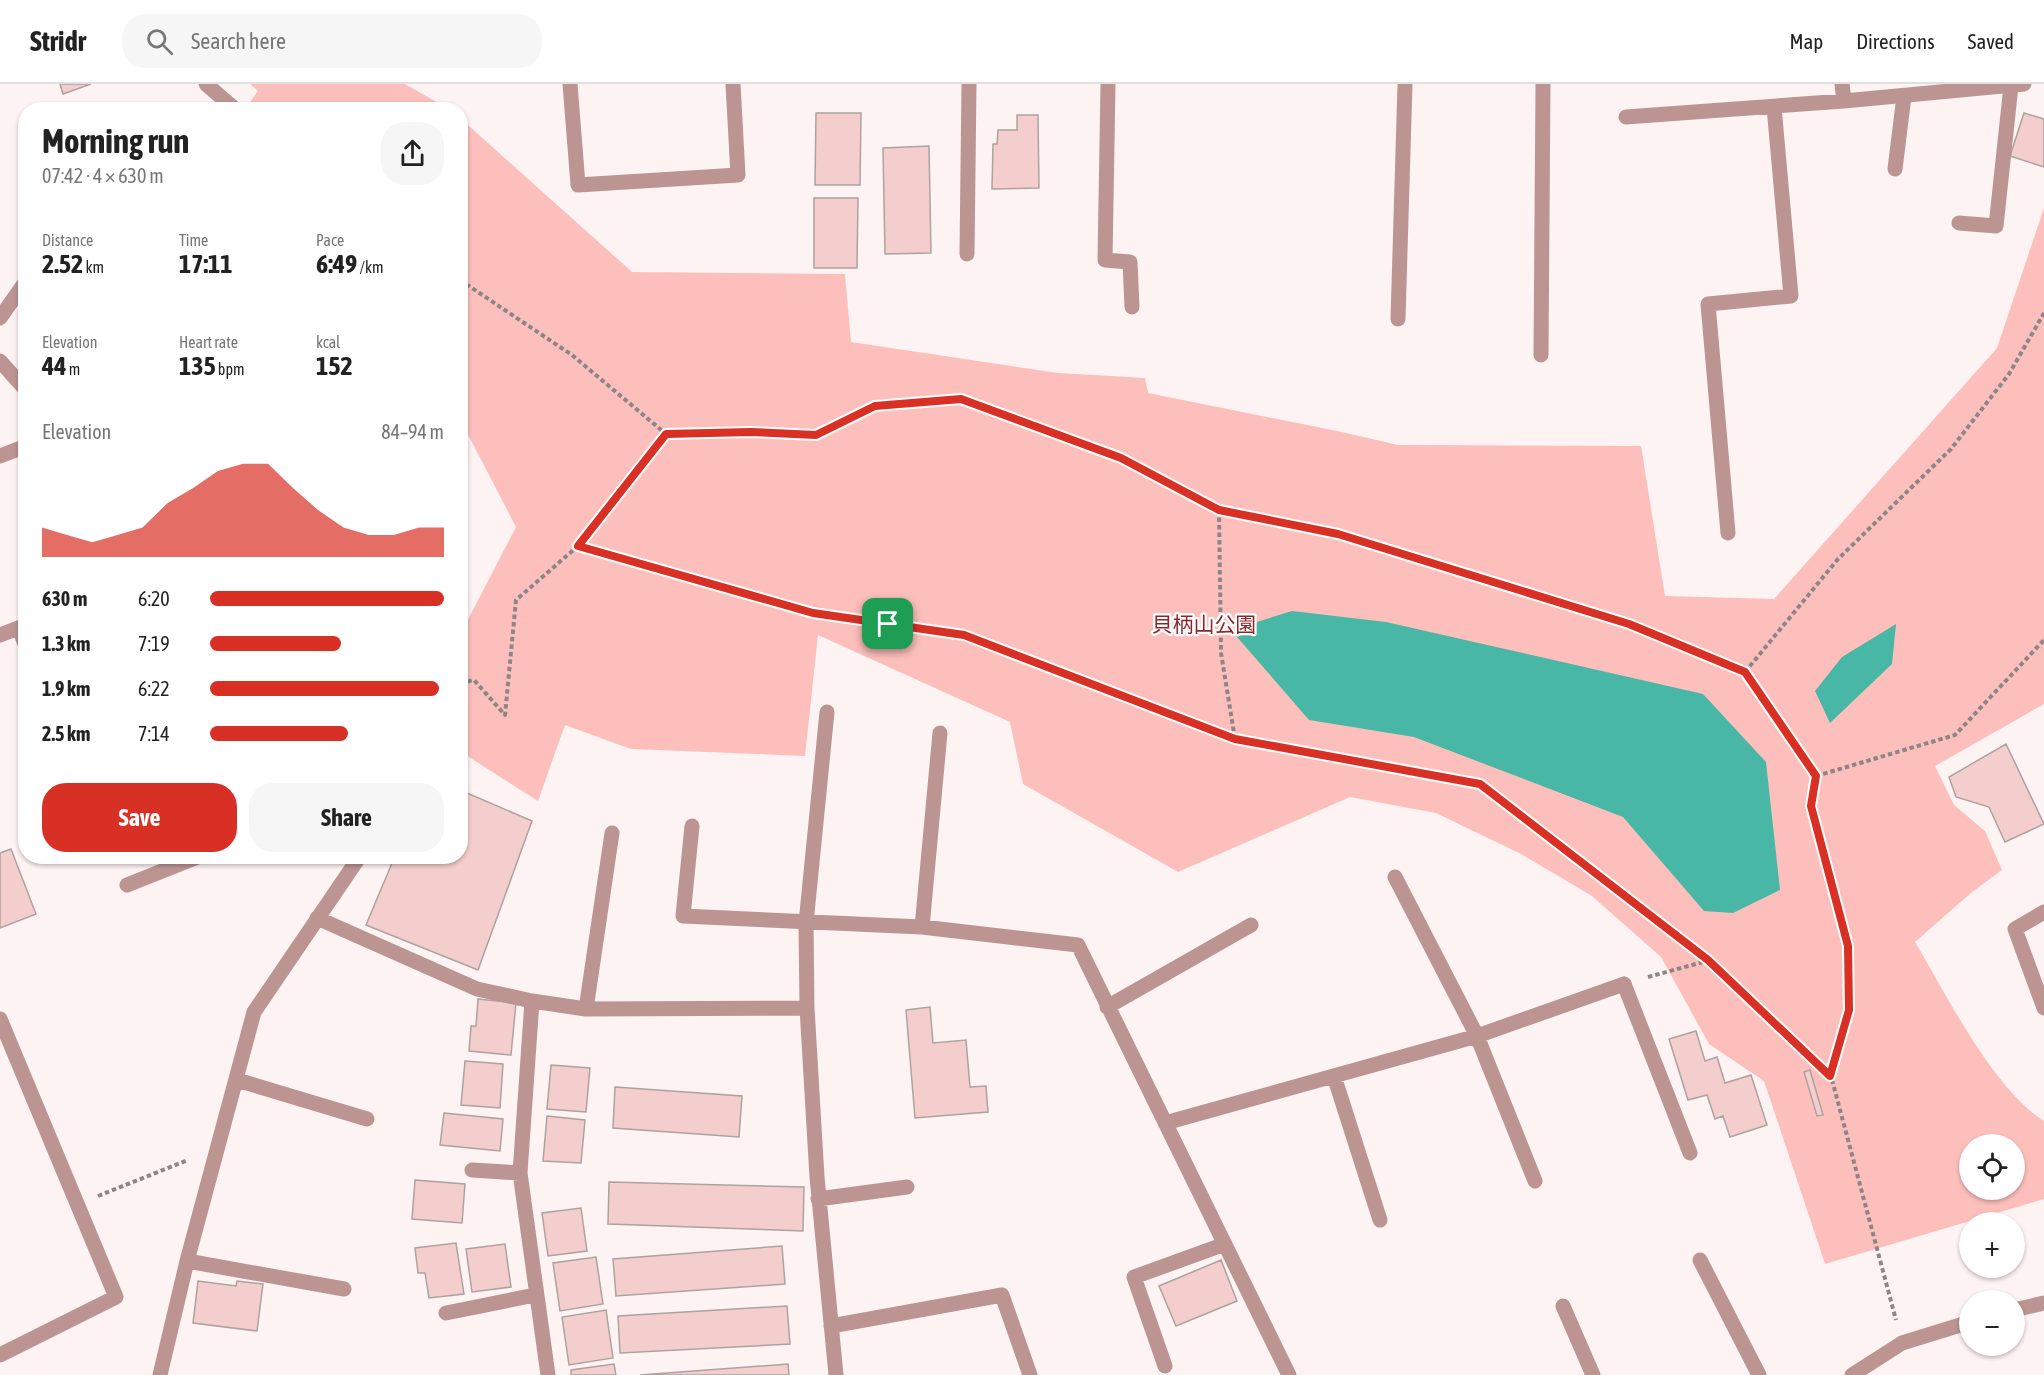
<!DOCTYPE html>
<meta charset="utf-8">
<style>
:root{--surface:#fff;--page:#f6f6f6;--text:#222;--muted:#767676;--line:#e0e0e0;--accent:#d93025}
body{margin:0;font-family:"Asap Condensed","Noto Sans JP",sans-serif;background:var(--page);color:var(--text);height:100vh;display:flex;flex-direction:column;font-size:22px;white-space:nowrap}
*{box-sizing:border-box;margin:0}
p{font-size:20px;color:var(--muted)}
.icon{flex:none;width:33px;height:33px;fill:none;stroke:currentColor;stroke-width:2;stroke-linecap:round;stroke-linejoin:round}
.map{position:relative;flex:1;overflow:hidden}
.panel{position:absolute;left:18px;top:18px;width:450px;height:762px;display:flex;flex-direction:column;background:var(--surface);border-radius:24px;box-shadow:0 2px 4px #0004}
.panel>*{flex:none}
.buttons{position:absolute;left:1959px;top:1050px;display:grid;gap:12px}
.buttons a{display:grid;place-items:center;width:66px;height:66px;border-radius:50%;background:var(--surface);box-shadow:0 2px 4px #0004;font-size:30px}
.pin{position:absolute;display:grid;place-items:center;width:51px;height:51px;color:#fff;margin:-26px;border-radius:12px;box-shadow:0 3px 9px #0006}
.round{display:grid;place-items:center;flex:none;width:63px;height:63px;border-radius:24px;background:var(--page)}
.head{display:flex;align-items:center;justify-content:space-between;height:102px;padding:0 24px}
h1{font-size:33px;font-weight:700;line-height:45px}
.figures{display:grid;grid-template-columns:repeat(3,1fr);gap:9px;height:102px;padding:6px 24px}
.figures div{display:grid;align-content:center}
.figures b{font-size:26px;font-weight:700}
.figures small{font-size:16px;font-weight:400}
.figures p{font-size:16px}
.chart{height:168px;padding:12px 24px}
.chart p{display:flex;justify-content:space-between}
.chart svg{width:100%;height:108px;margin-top:6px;fill:var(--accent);opacity:.7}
.cta{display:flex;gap:12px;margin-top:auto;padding:12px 24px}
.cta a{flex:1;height:69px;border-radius:24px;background:var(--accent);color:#fff;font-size:24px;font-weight:700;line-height:69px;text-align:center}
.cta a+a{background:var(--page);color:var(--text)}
ul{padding:0 24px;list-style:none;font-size:20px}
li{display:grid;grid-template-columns:96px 72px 1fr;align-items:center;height:45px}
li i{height:15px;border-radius:8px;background:var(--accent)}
header{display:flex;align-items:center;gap:36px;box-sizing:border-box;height:84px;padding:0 30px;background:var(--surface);border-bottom:2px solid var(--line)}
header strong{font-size:28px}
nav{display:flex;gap:33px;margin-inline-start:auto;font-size:21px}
.search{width:420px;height:54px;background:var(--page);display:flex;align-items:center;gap:15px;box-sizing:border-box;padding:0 21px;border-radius:24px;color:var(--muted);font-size:22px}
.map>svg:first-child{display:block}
.green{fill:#fdbfbc;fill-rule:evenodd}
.water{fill:#49b7a5}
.building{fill:#f3cecc;stroke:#aea2a1;stroke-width:1.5}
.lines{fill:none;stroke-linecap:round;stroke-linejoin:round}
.path{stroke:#8e8686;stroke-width:4;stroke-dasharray:4.5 3;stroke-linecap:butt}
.service{stroke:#bc9593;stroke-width:15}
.minor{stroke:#bc9593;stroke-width:15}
.route-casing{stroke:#fff;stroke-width:12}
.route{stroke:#d93025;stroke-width:8}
.labels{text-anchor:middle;stroke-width:4.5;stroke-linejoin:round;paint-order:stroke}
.park-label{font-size:21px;fill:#8a272d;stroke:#fff}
</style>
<header>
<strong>Stridr</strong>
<div class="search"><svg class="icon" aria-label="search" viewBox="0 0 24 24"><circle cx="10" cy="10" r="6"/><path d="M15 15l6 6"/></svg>Search here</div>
<nav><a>Map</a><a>Directions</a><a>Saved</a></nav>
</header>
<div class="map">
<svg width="2044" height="1291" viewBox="0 0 2044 1291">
<rect width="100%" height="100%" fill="#fef3f3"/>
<path class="green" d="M250 0H405L449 25H245L258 7Z
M460 34 632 188 845 190 851 258 1058 289 1145 294 1148 309 1342 348 1398 361 1641 362 1665 512 1774 515 1997 264 2044 124V620L1935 682 1954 721 1985 747 2002 786 1972 808 1915 858C1946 910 1993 1005 2044 1037V1115L1825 1180 1764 997 1709 960 1661 873 1592 812 1521 770 1436 729 1350 713 1178 788 1023 700 1010 638 818 551 805 672 631 665 565 641 538 717 461 668V549L516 443 461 337ZM1970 1060H2014V1106H1970Z"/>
<path class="water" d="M1292 527 1386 538 1703 610 1766 678 1780 806 1733 829 1704 827 1623 733 1414 653 1309 636 1231 546Z
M1896 540 1892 580 1830 639 1815 607 1842 573Z"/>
<path class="building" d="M60 0H91L63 10Z
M816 29H861L860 101H815Z
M2024 29 2044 35V83L2010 72Z
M1017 31H1038L1039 104 992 105 993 60H997L998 46H1017Z
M929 62 931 169 885 170 883 64Z
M814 114H858L857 184H814Z
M2006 660 2044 740 2005 758 1989 723 1956 713 1949 693Z
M460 706 532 737 478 886 366 841 395 772H460Z
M11 765 36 830 0 844V769Z
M478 915 516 919 511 971 469 967 471 942H476Z
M930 923 933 959 966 956 970 1003 986 1002 988 1028 915 1034 906 926Z
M1696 947 1705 977 1717 973 1725 999 1751 991 1767 1041 1730 1053 1723 1032 1715 1035 1707 1011 1688 1016 1669 955Z
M465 977 503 980 500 1024 461 1021Z
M551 981 590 984 586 1028 547 1025Z
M1810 986 1823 1031 1817 1032 1804 988Z
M615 1003 742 1012 739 1053 613 1044Z
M444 1029 503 1035 500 1067 440 1061Z
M547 1032 585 1036 581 1079 543 1077Z
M415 1096 465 1100 462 1139 412 1135Z
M609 1098 804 1103 803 1147 608 1140Z
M581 1124 587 1167 548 1172 542 1129Z
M456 1159 464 1210 429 1214 425 1189H418L415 1164Z
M505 1160 511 1203 472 1208 466 1165Z
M782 1162 785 1200 616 1212 613 1175Z
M596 1173 603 1220 560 1227 553 1179Z
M1221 1176 1237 1217 1176 1242 1159 1202Z
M198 1197 236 1202 237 1197 263 1200 257 1247 193 1239Z
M787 1222 790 1260 620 1269 618 1232Z
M606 1226 613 1274 569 1281 562 1233Z
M614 1280 616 1291H571V1286Z
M788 1280 789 1291H640Z"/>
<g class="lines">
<path class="path" d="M460 196 572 271 666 350 751 348 815 351 875 322 961 315 1121 374 1219 426 1338 450 1629 540 1745 588 1816 692 1811 722 1848 862 1849 926 1831 992 1896 1236
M1219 426 1221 569 1235 655 1480 700 1708 876 1830 991
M578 462 813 529 964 551 1235 655
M1745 588 1838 475 1951 365 2009 290 2044 229
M460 599 474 596 505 631 516 516 578 462 666 350
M1816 692 1955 651 2044 556
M1648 893 1707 877
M98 1112 188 1076"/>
<path class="service" d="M1108 0 1105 176 1130 178 1132 223
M1895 85 1904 12
M1959 139 1996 142 2011 2
M967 170 969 0
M1624 900 1690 1069
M1563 1222 1593 1291"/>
<path class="minor" d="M206 0 236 26
M570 0 578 101 738 91 733 0
M1842 0 1844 17
M1626 33 1844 17 2024 0
M0 234 26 197
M1398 235 1405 0
M1541 271 1543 0
M0 277 26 306
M0 372 26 362
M1728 449 1708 220 1791 212 1774 23
M19 544 26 563
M0 551 26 541
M827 628 806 839 807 924 817 1093 836 1291
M692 742 683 832 922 843 1078 861 1289 1291
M1395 793 1477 952 1535 1097
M127 801 200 772
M2044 828 2015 845 2044 924
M317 834 477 905 532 917 586 925 807 924
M922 843 940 649
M532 917 520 1089 548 1291
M1107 923 1251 841
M586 925 612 749
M0 935 116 1213 0 1271
M1334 992 1380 1136
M237 996 367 1035
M1165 1039 1477 952 1624 900
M472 1086 520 1089
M818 1115 907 1103
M1700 1176 1759 1291
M187 1177 344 1205
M2014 1226 2044 1219
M446 1229 535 1211
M831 1242 1002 1211 1030 1291
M1165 1282 1134 1193 1225 1160
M160 1291 187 1177 254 928 360 772
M1852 1291 1902 1259 1970 1238"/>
</g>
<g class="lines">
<g class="route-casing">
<path id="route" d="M961 315 1121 374 1219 426 1338 450 1629 540 1745 588 1816 692 1811 722 1848 862 1849 926 1830 992 1708 876 1480 700 1235 655 964 551 813 529 578 462 666 350 751 348 816 351 875 322Z"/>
</g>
<use href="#route" class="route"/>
</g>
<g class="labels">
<g class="park-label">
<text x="1204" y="548">貝柄山公園</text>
</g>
</g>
</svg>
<div class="buttons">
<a><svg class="icon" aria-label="locate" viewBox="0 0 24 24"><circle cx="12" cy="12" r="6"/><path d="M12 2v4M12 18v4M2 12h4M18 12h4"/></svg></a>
<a>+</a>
<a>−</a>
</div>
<div class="pin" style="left:888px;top:540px;background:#1e9e55"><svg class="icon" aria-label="arrive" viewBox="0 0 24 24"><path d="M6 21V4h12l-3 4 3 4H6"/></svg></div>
<section class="panel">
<div class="head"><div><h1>Morning run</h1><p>07:42 · 4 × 630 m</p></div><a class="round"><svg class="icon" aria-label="share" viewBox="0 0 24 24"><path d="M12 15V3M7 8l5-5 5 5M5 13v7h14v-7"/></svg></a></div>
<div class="figures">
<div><p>Distance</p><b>2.52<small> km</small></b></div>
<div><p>Time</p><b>17:11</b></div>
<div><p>Pace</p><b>6:49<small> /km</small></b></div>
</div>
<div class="figures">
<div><p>Elevation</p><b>44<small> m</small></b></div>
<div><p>Heart rate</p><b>135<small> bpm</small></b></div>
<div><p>kcal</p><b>152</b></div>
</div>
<div class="chart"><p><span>Elevation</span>84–94 m</p>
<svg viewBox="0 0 160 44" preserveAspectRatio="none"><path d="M0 44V32L10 35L20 38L30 35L40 32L50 22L60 16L70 9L80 6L90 6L100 16L110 25L120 32L130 35L140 35L150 32L160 32V44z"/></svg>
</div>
<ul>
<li><b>630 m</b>6:20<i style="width:100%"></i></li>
<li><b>1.3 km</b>7:19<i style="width:56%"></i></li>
<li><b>1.9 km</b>6:22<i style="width:98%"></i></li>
<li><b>2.5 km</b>7:14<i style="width:59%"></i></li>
</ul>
<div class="cta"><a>Save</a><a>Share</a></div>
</section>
</div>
